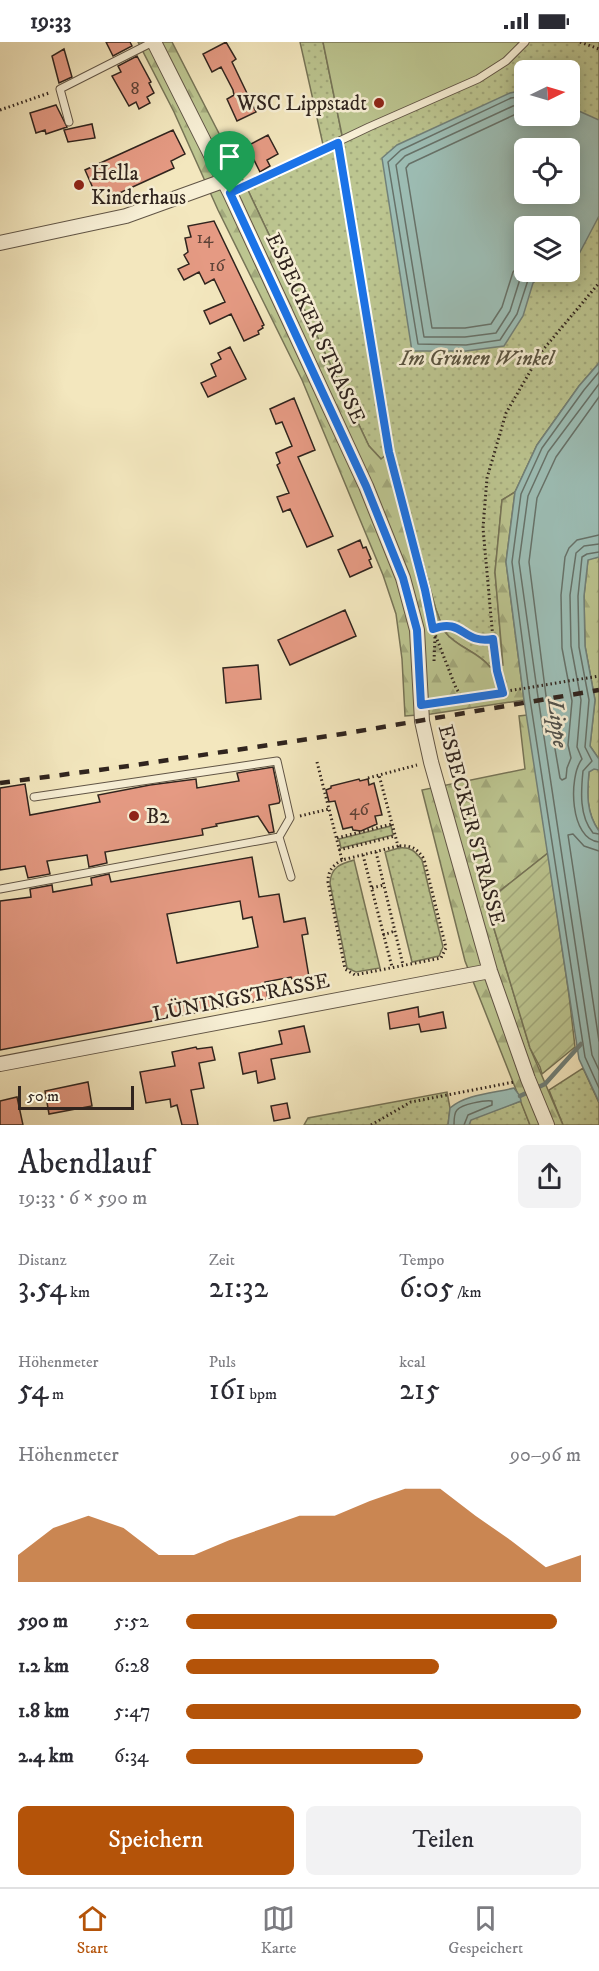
<!DOCTYPE html>
<html lang="de">
<meta charset="utf-8">
<style>
:root{--surface:#fff;--page:#f2f2f3;--text:#2b2b33;--muted:#7c7c81;--line:#e1e1e2;--accent:#b45309}
body{margin:0;font-family:"IM FELL DW Pica",serif;background:var(--page);color:var(--text);height:100vh;display:flex;flex-direction:column;font-size:22px;white-space:nowrap}
*{box-sizing:border-box;margin:0}
p{font-size:20px;color:var(--muted)}
.icon{flex:none;width:33px;height:33px;fill:none;stroke:currentColor;stroke-width:2;stroke-linecap:round;stroke-linejoin:round}
.map{position:relative;height:1083px;overflow:hidden}
.panel{display:flex;flex-direction:column;background:var(--surface);flex:1}
.panel>*{flex:none}
.needle{width:39px;rotate:85deg}
.buttons{position:absolute;left:514px;top:18px;display:grid;gap:12px}
.buttons a{display:grid;place-items:center;width:66px;height:66px;border-radius:9px;background:var(--surface);box-shadow:0 3px 15px #0003;font-size:30px}
.scale{position:absolute;left:18px;bottom:15px;width:116px;box-sizing:border-box;padding-left:6px;border:3px solid #30241e;border-top:0;font-size:16px;line-height:21px;white-space:nowrap;color:#30241e;-webkit-text-stroke:4px #f7efd5;paint-order:stroke}
.pin{position:absolute;display:grid;place-items:center;width:51px;height:51px;color:#fff;margin:-62px -26px;border-radius:50% 50% 50% 0;rotate:-45deg;box-shadow:0 0 6px #0007}
.pin .icon{rotate:45deg}
.round{display:grid;place-items:center;flex:none;width:63px;height:63px;border-radius:9px;background:var(--page)}
.head{display:flex;align-items:center;justify-content:space-between;height:102px;padding:0 18px}
h1{font-size:33px;font-weight:600;line-height:45px}
.metrics{display:grid;grid-template-columns:repeat(3,1fr);gap:9px;height:102px;padding:6px 18px}
.metrics div{display:grid;align-content:center}
.metrics b{font-size:30px;font-weight:600}
.metrics small{font-size:16px;font-weight:400}
.metrics p{font-size:16px}
.chart{height:168px;padding:12px 18px}
.chart p{display:flex;justify-content:space-between}
.chart svg{width:100%;height:108px;margin-top:6px;fill:var(--accent);opacity:.7}
.button{display:flex;gap:12px;margin-top:auto;padding:12px 18px}
.button a{flex:1;height:69px;border-radius:9px;background:var(--accent);color:#fff;font-size:24px;font-weight:600;line-height:69px;text-align:center}
.button a+a{background:var(--page);color:var(--text)}
ul{padding:0 18px;list-style:none;font-size:20px}
li{display:grid;grid-template-columns:96px 72px 1fr;align-items:center;height:45px}
li i{height:15px;border-radius:8px;background:var(--accent)}
.status{display:flex;justify-content:space-between;align-items:center;height:42px;padding:0 30px;background:var(--surface);direction:ltr}
.status svg{height:16px;fill:currentColor}
.tab-bar{display:flex;justify-content:space-around;align-items:center;height:84px;border-top:2px solid var(--line);background:var(--surface);font-size:16px;color:var(--muted)}
.tab-bar a{display:grid;justify-items:center;gap:3px}
.tab-bar .active{color:var(--accent)}
.map>svg:first-child{display:block}
.grass{fill:url(#grass-dots);stroke:#767457;stroke-width:1.5;fill-rule:evenodd}
.forest{fill:url(#forest-firs);stroke:#767457;stroke-width:1.5}
.garden{fill:url(#garden-furrows);stroke:#767457;stroke-width:1.5}
.pitch{fill:#bcc590;stroke:#767457;stroke-width:1.5}
.water{fill:#9dbfb7;stroke:#71817a;stroke-width:1.5;fill-rule:evenodd}
.lines{fill:none;stroke-linecap:round;stroke-linejoin:round}
.shore{stroke:#66726a;stroke-width:1.5}
.stream{stroke:#71817a;stroke-width:4.5}
.building{fill:#e59a83;stroke:#30241e;stroke-width:1.5;fill-rule:evenodd}
.service-casing{stroke:#615546;stroke-width:9}
.minor-casing{stroke:#615546;stroke-width:16}
.path{stroke:#30241e;stroke-width:3;stroke-dasharray:1.5 3;stroke-linecap:butt}
.service{stroke:#f7efd5;stroke-width:7}
.minor{stroke:#f7efd5;stroke-width:14}
.rail{stroke:#30241e;stroke-width:4.5;stroke-dasharray:10 10;stroke-linecap:butt}
.route-casing{stroke:#fff;stroke-width:12}
.route{stroke:#1a73e8;stroke-width:8}
.poi-dot{fill:#8f2418;stroke:#f7efd5;stroke-width:2}
.labels{text-anchor:middle;stroke-width:5;stroke-linejoin:round;paint-order:stroke}
.number-label{font-size:18px;fill:#5d4237}
.poi-label{font-size:21px;fill:#30241e;stroke:#f7efd5;text-anchor:start}
.street-label{font-size:21px;fill:#30241e;stroke:#f7efd5}
.park-label{font-size:21px;font-style:italic;fill:#5a5440;stroke:#f7efd5}
.water-label{font-size:22px;font-style:italic;fill:#51524c;stroke:#f7efd5}
</style>
<div class="status"><b>19:33</b><svg viewBox="0 0 49 12"><path d="M0 12V9h3v3zM5 12V6h3v6zM10 12V3h3v9zM15 12V0h3v12zM26 1h20v11H26zM47 4h2v5h-2z"/></svg></div>
<div class="map">
<svg width="599" height="1083" viewBox="0 0 599 1083">
<defs>
<pattern id="grass-dots" width="8" height="8" patternUnits="userSpaceOnUse" patternTransform="scale(1.5)"><rect width="8" height="8" fill="#bcc590"/><path d="M2 2h.1M6 6h.1" fill="none" stroke="#a2a97c" stroke-width="1.8" stroke-linecap="round"/></pattern>
<pattern id="forest-firs" width="22" height="20" patternUnits="userSpaceOnUse" patternTransform="scale(1.5)"><rect width="22" height="20" fill="#bcc590"/><path d="M5 1l3.5 6h-7zM16 11l3.5 6h-7z" fill="#a2a97c"/></pattern>
<pattern id="garden-furrows" width="10" height="10" patternUnits="userSpaceOnUse" patternTransform="scale(1.5)"><rect width="10" height="10" fill="#bcc590"/><path d="M-1 1l2-2M0 10L10 0M9 11l2-2" fill="none" stroke="#a2a97c"/></pattern>
</defs>
<rect width="100%" height="100%" fill="#f3e7be"/>
<filter id="stains"><feTurbulence type="fractalNoise" baseFrequency=".00333" numOctaves="4"/><feColorMatrix values="0 0 0 0 .2 0 0 0 0 .09 0 0 0 0 .02 0 0 0 .5 -.17"/></filter>
<radialGradient id="worn" r=".72"><stop offset=".6" stop-color="#630" stop-opacity="0"/><stop offset="1" stop-color="#630" stop-opacity=".3"/></radialGradient>
<path class="grass" d="M300 0H323L343 98 525 0H599V321L579 344 537 403 515 450 502 458 495 530 503 623 490 625C478 609 457 606 445 590 441 584 439 574 436 568L392 409 381 417 369 404 246 144 324 107ZM525 28H570V74H525ZM525 106H570V152H525ZM525 184H570V230H525Z
M391 784 393 793 341 806 339 797Z
M399 806C411 805 415 809 422 818L443 905 439 914 412 920 385 810Z
M354 818 380 926 356 930 347 926 330 841C331 825 340 822 354 818Z
M583 1026 599 1061V1083H563L549 1048Z
M447 1050 450 1066 448 1083H304L308 1076Z
M521 1059 530 1083H469L471 1077Z"/>
<path class="forest" d="M138 0H172L246 144 369 404 381 417 392 408 436 568C439 574 441 584 445 590 457 606 478 609 490 625L503 623 495 530 502 458 515 450 506 520 524 658 431 672 405 674 402 617 396 572 383 533 302 338 218 168 174 70Z
M599 515V717L590 704 595 658 585 604 584 554 588 517Z
M527 673 548 811 486 860 530 1006 563 1083H530L465 919 422 748 525 727 519 674Z
M594 726 599 728V789C586 771 587 751 589 730Z"/>
<path class="garden" d="M548 811 569 953 575 1005 542 1032 540 1025 530 1006 486 860Z"/>
<path class="pitch" d="M323 0H525L478 37 343 98Z"/>
<path class="water" d="M525 48V74H570V65L599 78V174L579 212 570 216V184H525V230H546L533 241 523 274 504 304 466 309H412L382 116 397 103 510 51ZM570 106V152H525V106Z
M599 321V515L588 518 584 554 585 604 595 658 590 704 599 717V728L594 727 589 730C587 751 586 771 599 789V1060L579 1017 524 658 506 520 515 450 537 403 579 344Z
M514 1046 520 1054 521 1059 471 1078 469 1083H448L450 1066C466 1052 494 1051 514 1046Z"/>
<g class="lines">
<path class="shore" d="M525 54 511 56 401 108 388 120 418 302 466 303 500 298 517 272 528 238 537 230
M525 62 513 64 405 114 396 123 424 295H465L496 291 510 269 520 237 526 230
M525 71 516 72 409 122 406 126 432 286H465L491 282 502 265 513 230 525 218
M599 330 584 348 542 406 521 452 512 520 530 657 585 1015 599 1046
M599 342 548 410 528 454 519 520 538 655 592 1013 599 1028
M599 355 556 415 537 456 529 520 546 654 560 736 562 738 566 736 567 726 571 716 568 703 572 659 562 606 561 553 565 515 569 506 577 498 599 493
M599 502 584 504 576 511 570 553 571 604 581 658 577 705 582 717C568 735 570 798 599 800
M599 510 587 512 582 515 578 554 579 605 589 658 585 705 592 719 583 729C581 749 579 774 593 791L599 792
M599 809 584 804 573 792 568 793 599 999
M454 1083C454 1079 454 1071 457 1068 462 1062 485 1058 492 1059V1063L468 1073 464 1083"/>
<path class="stream" d="M520 1054 545 1042 581 1002"/>
</g>
<path class="building" d="M106 0H130L132 4 113 14Z
M226 0 236 17 232 20 256 70 237 79 227 57 234 53 233 48 221 25 212 30 203 12Z
M64 7 72 35 59 41 52 14Z
M137 14 151 40 149 41 154 51 147 55 150 61 139 67 136 60 129 64 112 34 121 30 118 24Z
M56 63 67 85 46 92 45 88 36 91 30 71Z
M92 82 95 96 68 100 64 88Z
M173 88 185 112 171 119 174 126 113 154 110 147 96 153 85 128Z
M268 93 278 112 267 118 270 124 260 130 247 104Z
M214 179 264 283 262 284 263 286 258 289 259 292 244 299 231 272 210 282 204 269 225 260 214 237 205 242 199 230 184 238 178 227 189 222 184 213 188 210 185 196 191 195 188 184Z
M230 305 246 337 208 355 201 341 216 334 211 322 221 317 218 311Z
M294 356 315 408 298 415 333 494 307 505 290 467 283 470 277 455 289 451 277 423 280 421 276 411 292 404 282 380 276 382 270 367Z
M360 498 363 506 366 505 371 517 369 518 372 525 350 535 338 508Z
M345 568 356 594 290 623 278 598Z
M258 623 261 657 226 661 223 626Z
M273 725 280 759 279 761 269 763 274 790 269 791 258 774 216 782 217 784 202 787 203 793 105 810 107 821 89 825 87 813 47 819 50 832 28 836 25 824 0 828V746L25 742 30 773 100 760 98 753 150 743 196 737 197 746 239 739 237 731Z
M359 737 360 739 368 737 369 743 374 741 382 773 375 774 377 782 361 789 353 788 352 785 343 787 335 759 329 760 326 748 331 746V744Z
M252 815 259 855 279 852 284 880 305 876 308 892 302 893 309 935 292 937 291 935 265 940 268 957 0 1008V859L31 855 30 847 52 843 53 850 92 843 91 836 109 832 111 840ZM240 859 243 877 252 875 258 905 177 921 167 872Z
M418 965 419 975 443 970 446 986 421 990 419 982 390 987 388 971Z
M304 984 310 1010 271 1017 275 1037 258 1041 256 1029 243 1032 239 1011 282 1002 279 989Z
M196 1005 197 1007 212 1005 215 1018 199 1021 204 1046 191 1048 198 1083H182L177 1063 171 1065 170 1057 146 1061 140 1030 175 1024 172 1010Z
M88 1040 92 1064 49 1072 45 1049Z
M17 1055 23 1083H0V1059Z
M287 1061 290 1076 274 1079 271 1064Z"/>
<g class="lines">
<g class="service-casing">
<path id="service" d="M69 80 60 47 153 0
M230 151 369 85 478 37 506 19 525 0
M34 755 277 719 290 776 279 795 291 835
M0 847 279 795"/>
</g>
<g class="minor-casing">
<path id="minor" d="M154 0 230 151 366 444 403 536 417 588 422 679 431 720 490 929 528 1037 547 1083
M0 201 126 174 223 139
M0 1022 490 929"/>
</g>
<path class="path" d="M580 0 599 7
M0 68 49 51
M340 111 389 410 425 548 431 579
M432 585 433 587C463 575 463 602 493 597
M431 587H433L456 646 464 658
M434 619 435 595
M503 651 493 597 483 486 487 436 506 371 542 309 599 241
M435 661 599 634
M317 720 342 818 398 804 379 733
M368 736 417 723
M300 774 329 767
M337 796 392 782
M339 808 395 794
M376 810 403 923
M363 813 392 925
M342 818C332 824 328 829 328 840L345 927 355 933 441 916 446 906 424 817C417 806 411 803 398 804
M372 846 384 843
M383 893 395 889
M371 1083 411 1060 514 1040"/>
<use href="#service" class="service"/>
<use href="#minor" class="minor"/>
<path class="rail" d="M0 741 129 724 342 692 599 648"/>
</g>
<g class="lines">
<g class="route-casing">
<path id="route" d="M338 101 389 410 425 548 433 587C463 575 463 603 493 597L497 629 503 651 421 663 417 588 403 536 366 444 230 151Z"/>
</g>
<use href="#route" class="route"/>
</g>
<g class="poi-dot">
<circle cx="379" cy="61" r="6"/>
<circle cx="79" cy="143" r="6"/>
<circle cx="134" cy="774" r="6"/>
</g>
<g class="labels">
<g class="number-label">
<text x="135" y="52">8</text>
<text x="205" y="201">14</text>
<text x="217" y="229">16</text>
<text x="359" y="773">46</text>
</g>
<g class="poi-label">
<text x="367" y="68" text-anchor="end">WSC Lippstadt</text>
<text x="91" y="138">Hella<tspan x="91" dy="24">Kinderhaus</tspan></text>
<text x="146" y="781">B2</text>
</g>
<g class="street-label">
<text transform="translate(316 286) rotate(65)" y="7">ESBECKER STRASSE</text>
<text transform="translate(472 783) rotate(75)" y="7">ESBECKER STRASSE</text>
<text transform="translate(241 955) rotate(-11)" y="7">LÜNINGSTRASSE</text>
</g>
<g class="park-label">
<text x="477" y="323">Im Grünen Winkel</text>
</g>
<g class="water-label">
<text transform="translate(559 681) rotate(83)" y="8">Lippe</text>
</g>
</g>
<rect width="100%" height="100%" filter="url(#stains)"/>
<rect width="100%" height="100%" fill="url(#worn)"/>
</svg>
<div class="buttons">
<a><svg class="needle" viewBox="-14 -14 28 28"><path d="M0-13l5 13h-10z" fill="#e53935"/><path d="M0 13l5-13h-10z" fill="#7c7c81"/></svg></a>
<a><svg class="icon" aria-label="locate" viewBox="0 0 24 24"><circle cx="12" cy="12" r="6"/><path d="M12 2v4M12 18v4M2 12h4M18 12h4"/></svg></a>
<a><svg class="icon" aria-label="layers" viewBox="0 0 24 24"><path d="M12 4l9 5-9 5-9-5zM3 14l9 5 9-5"/></svg></a>
</div>
<div class="scale">50 m</div>
<div class="pin" style="left:230px;top:151px;background:#1e9e55"><svg class="icon" aria-label="arrive" viewBox="0 0 24 24"><path d="M6 21V4h12l-3 4 3 4H6"/></svg></div>
</div>
<section class="panel">
<div class="head"><div><h1>Abendlauf</h1><p>19:33 · 6 × 590 m</p></div><a class="round"><svg class="icon" aria-label="share" viewBox="0 0 24 24"><path d="M12 15V3M7 8l5-5 5 5M5 13v7h14v-7"/></svg></a></div>
<div class="metrics">
<div><p>Distanz</p><b>3.54<small> km</small></b></div>
<div><p>Zeit</p><b>21:32</b></div>
<div><p>Tempo</p><b>6:05<small> /km</small></b></div>
</div>
<div class="metrics">
<div><p>Höhenmeter</p><b>54<small> m</small></b></div>
<div><p>Puls</p><b>161<small> bpm</small></b></div>
<div><p>kcal</p><b>215</b></div>
</div>
<div class="chart"><p><span>Höhenmeter</span>90–96 m</p>
<svg viewBox="0 0 160 44" preserveAspectRatio="none"><path d="M0 44V33L10 22L20 17L30 22L40 33L50 33L60 27L70 22L80 17L90 17L100 11L110 6L120 6L130 17L140 27L150 38L160 33V44z"/></svg>
</div>
<ul>
<li><b>590 m</b>5:52<i style="width:94%"></i></li>
<li><b>1.2 km</b>6:28<i style="width:64%"></i></li>
<li><b>1.8 km</b>5:47<i style="width:100%"></i></li>
<li><b>2.4 km</b>6:34<i style="width:60%"></i></li>
</ul>
<div class="button"><a>Speichern</a><a>Teilen</a></div>
</section>
<nav class="tab-bar">
<a class="active"><svg class="icon" aria-label="home" viewBox="0 0 24 24"><path d="M3 11l9-7 9 7M6 9v11h12V9"/></svg>Start</a>
<a><svg class="icon" aria-label="map" viewBox="0 0 24 24"><path d="M3 6l6-2 6 2 6-2v14l-6 2-6-2-6 2zM9 4v14M15 6v14"/></svg>Karte</a>
<a><svg class="icon" aria-label="saved" viewBox="0 0 24 24"><path d="M7 4h10v16l-5-4-5 4z"/></svg>Gespeichert</a>
</nav>
